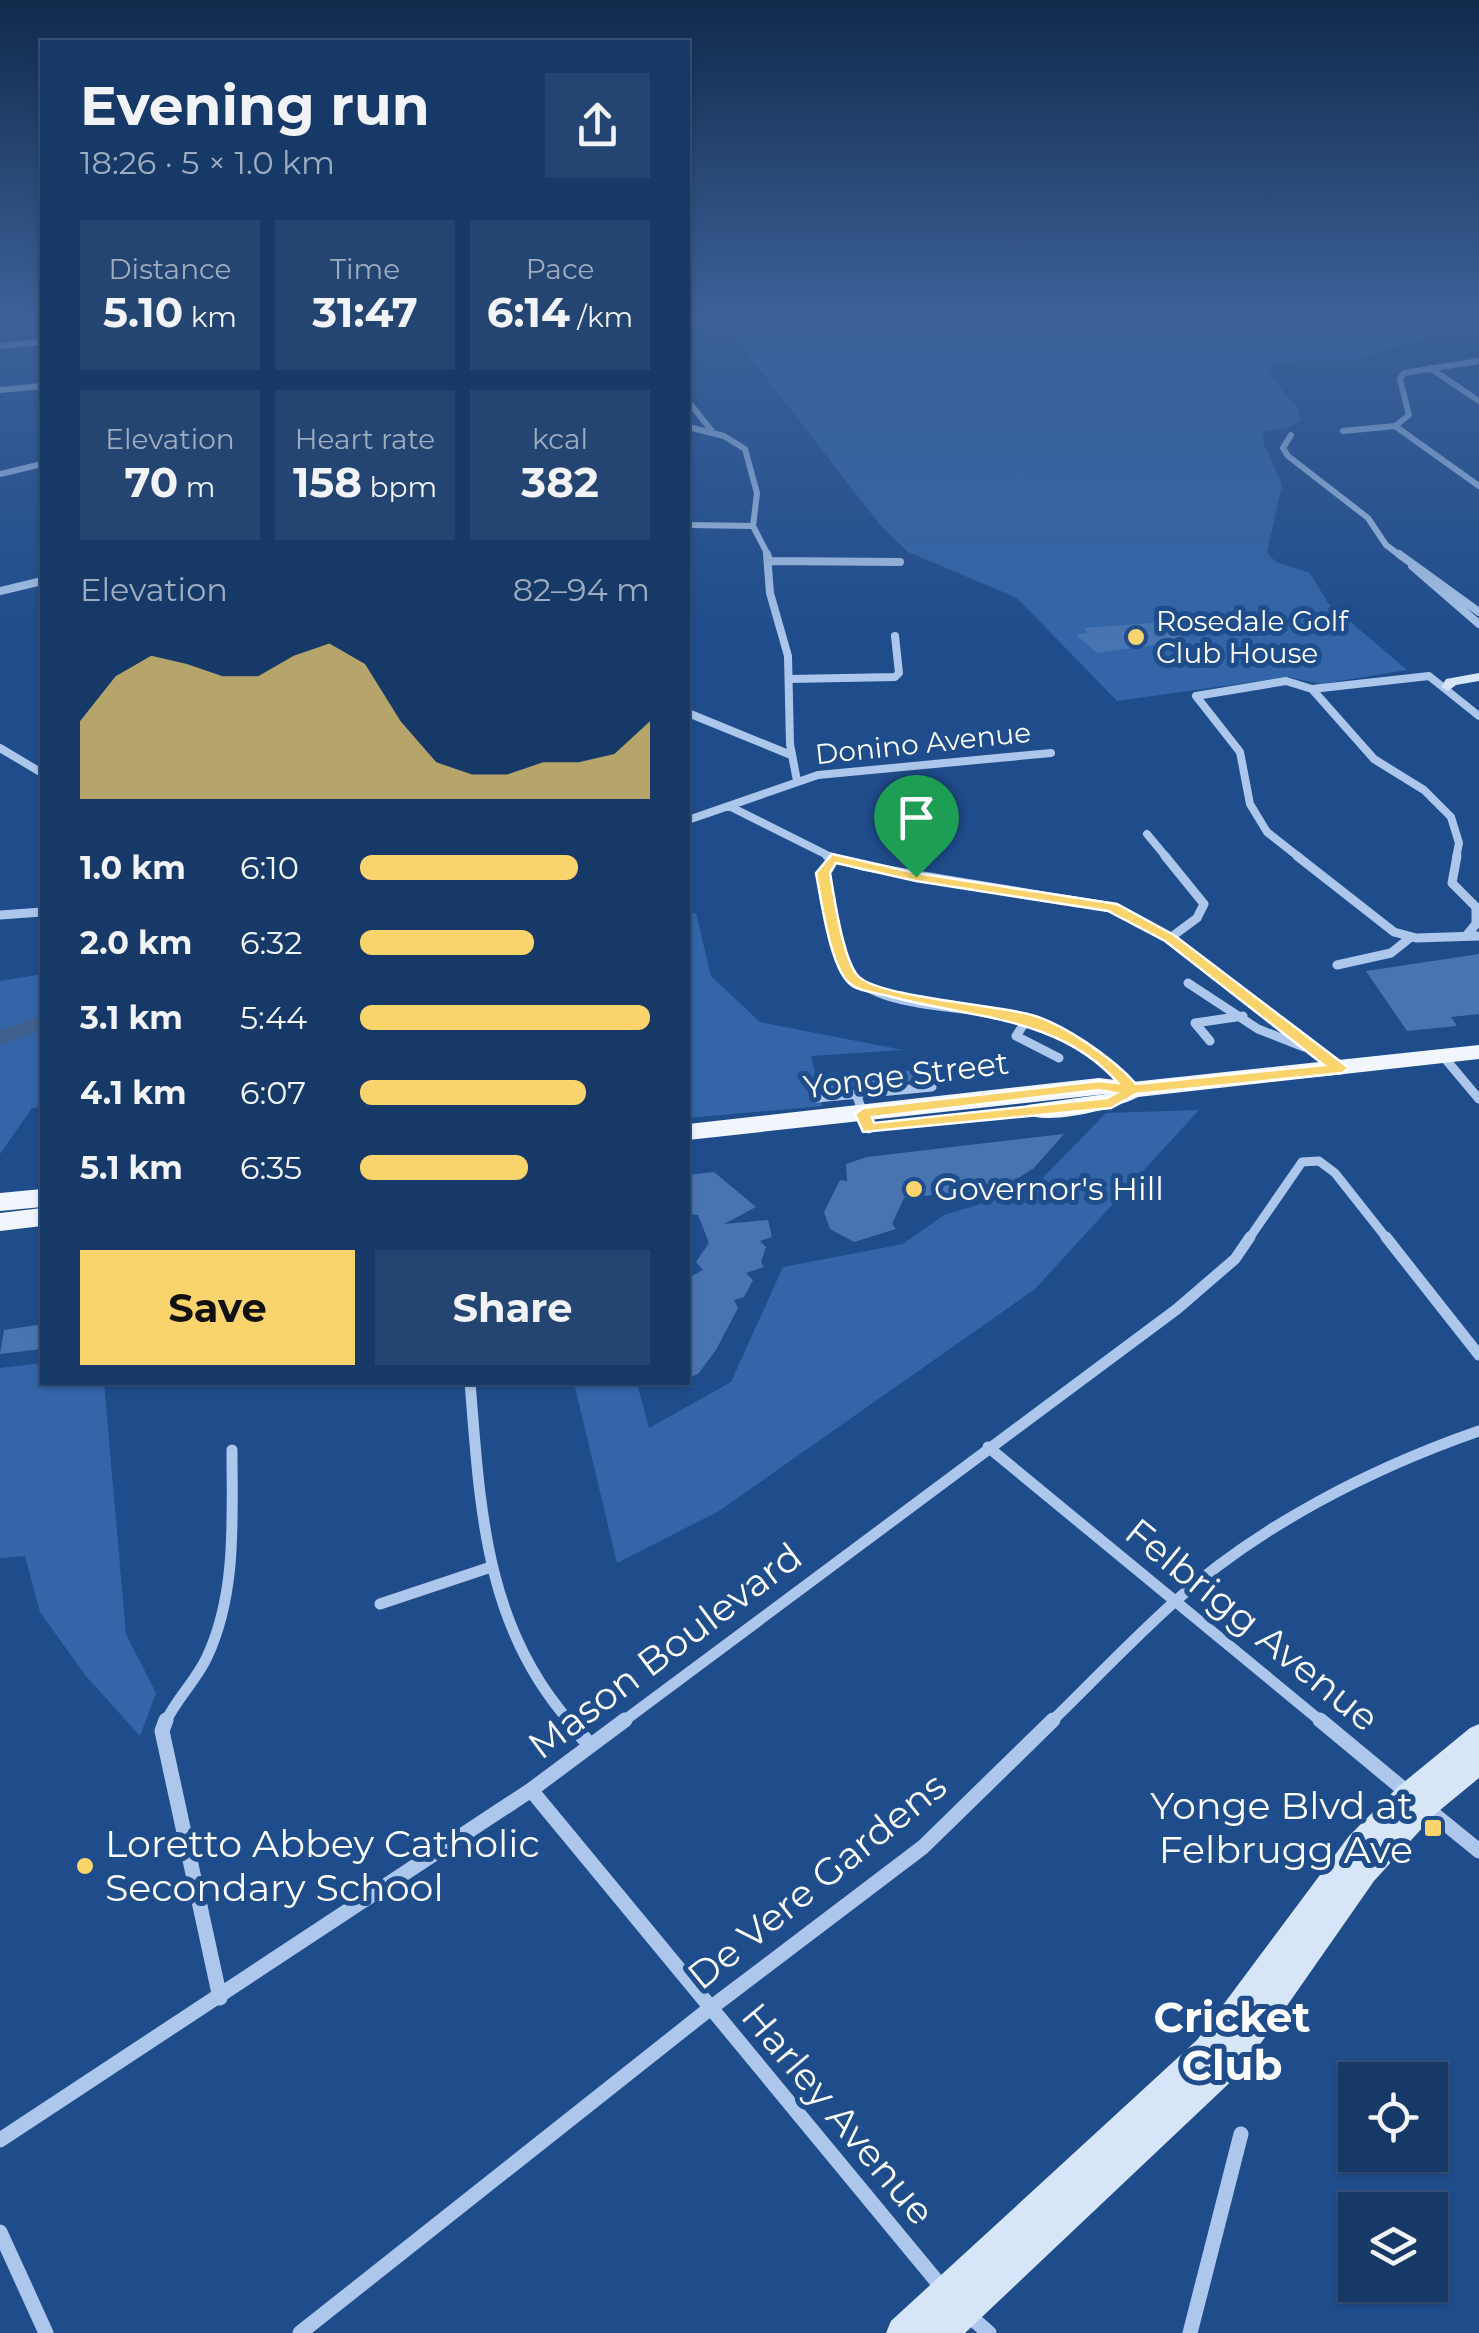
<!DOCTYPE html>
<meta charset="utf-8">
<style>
:root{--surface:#173968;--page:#244471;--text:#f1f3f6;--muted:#9eacc0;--line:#36537c;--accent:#f9d46c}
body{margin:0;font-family:Montserrat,sans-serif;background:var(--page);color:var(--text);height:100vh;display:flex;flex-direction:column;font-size:38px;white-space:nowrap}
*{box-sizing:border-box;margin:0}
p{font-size:32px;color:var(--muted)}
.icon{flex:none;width:55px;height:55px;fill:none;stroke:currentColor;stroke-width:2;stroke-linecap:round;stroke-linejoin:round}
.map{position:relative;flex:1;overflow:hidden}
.side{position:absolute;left:40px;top:40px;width:650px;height:1345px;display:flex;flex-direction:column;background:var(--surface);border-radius:0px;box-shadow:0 2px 8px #0004,0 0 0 2px var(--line)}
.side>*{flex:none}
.fabs{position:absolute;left:1338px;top:2062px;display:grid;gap:20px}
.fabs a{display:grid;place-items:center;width:110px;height:110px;border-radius:0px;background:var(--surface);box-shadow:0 2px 8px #0004,0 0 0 2px var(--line);font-size:50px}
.pin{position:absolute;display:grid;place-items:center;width:85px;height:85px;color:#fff;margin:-102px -42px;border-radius:50% 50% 50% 0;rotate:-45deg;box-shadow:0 0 10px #0007}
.pin .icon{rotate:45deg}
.round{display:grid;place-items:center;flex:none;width:105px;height:105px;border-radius:0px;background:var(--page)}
.summary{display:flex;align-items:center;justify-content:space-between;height:170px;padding:0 40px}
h1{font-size:55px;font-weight:700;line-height:75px}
.stats{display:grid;grid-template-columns:repeat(3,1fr);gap:15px;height:170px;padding:10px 40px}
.stats div{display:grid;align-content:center;border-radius:0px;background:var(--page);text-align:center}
.stats b{font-size:42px;font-weight:700}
.stats small{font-size:28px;font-weight:400}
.stats p{font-size:28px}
.chart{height:280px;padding:20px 40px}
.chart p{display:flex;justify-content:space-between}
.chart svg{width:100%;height:180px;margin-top:10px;fill:var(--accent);opacity:.7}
.primary-button{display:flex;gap:20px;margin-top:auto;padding:20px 40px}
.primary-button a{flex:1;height:115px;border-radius:0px;background:var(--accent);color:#111;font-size:40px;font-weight:700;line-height:115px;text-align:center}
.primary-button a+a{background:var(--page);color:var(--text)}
ul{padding:0 40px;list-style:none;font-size:32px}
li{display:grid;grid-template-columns:160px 120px 1fr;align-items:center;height:75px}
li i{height:25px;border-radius:12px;background:var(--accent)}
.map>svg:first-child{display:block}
.green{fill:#3365a8}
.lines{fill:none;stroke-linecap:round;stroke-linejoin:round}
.river{fill:#3f608e;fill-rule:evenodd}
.building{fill:#4875b2}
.street-far4{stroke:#acc7eb;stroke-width:6}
.street-far3{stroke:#acc7eb;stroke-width:8}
.street-far2{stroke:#acc7eb;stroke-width:9}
.street-far1{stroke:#acc7eb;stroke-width:11}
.street{stroke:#acc7eb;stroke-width:15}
.secondary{fill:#d7e5f9;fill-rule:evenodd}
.primary{fill:#f1f6fe;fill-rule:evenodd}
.route{fill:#f9d46c;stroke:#fff;stroke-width:2.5;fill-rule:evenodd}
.poi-dot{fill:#f9d46c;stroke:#1f4c8b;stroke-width:4}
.labels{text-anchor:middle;stroke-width:10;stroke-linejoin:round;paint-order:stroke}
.far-poi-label{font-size:28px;fill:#fff;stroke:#1f4c8b;text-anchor:start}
.far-street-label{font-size:28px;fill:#fff;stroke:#1f4c8b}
.street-label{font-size:32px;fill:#fff;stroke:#1f4c8b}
.poi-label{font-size:32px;fill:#fff;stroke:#1f4c8b;text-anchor:start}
.near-street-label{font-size:38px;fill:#fff;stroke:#1f4c8b}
.near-poi-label{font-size:38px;fill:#fff;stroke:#1f4c8b;text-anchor:end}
.near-neighbourhood-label{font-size:42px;font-weight:bold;fill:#fff;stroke:#1f4c8b}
</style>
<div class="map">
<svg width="1479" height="2333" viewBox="0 0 1479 2333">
<rect width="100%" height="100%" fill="#1f4c8b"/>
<path class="green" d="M719 317H1415L1427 338 1355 359 1273 362 1268 373 1297 407 1302 420 1288 428 1264 431 1263 442 1282 485 1267 553 1276 562 1310 573 1328 603 1407 670 1321 684 1288 677 1117 701 1017 598 908 552 881 526Z
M688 912 696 913 711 976 760 1022 903 1050 811 1056 823 1106 688 1118Z
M42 974V1107L32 1108 0 1154V981Z
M1199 1110 1035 1289 719 1511 617 1563 574 1383H637L649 1428 731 1382 783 1267 903 1244 944 1215 1033 1188 1106 1113Z
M42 1363V1382L104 1383 126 1634 156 1693 140 1736 85 1675 40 1612 25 1556 0 1558V1368Z"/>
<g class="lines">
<path class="river" d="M1211 317H1312L1306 321H1217Z
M42 1016V1031L0 1045V1030Z"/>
</g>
<path class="building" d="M1164 622 1184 641 1097 653 1076 635 1088 633 1083 628Z
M1479 954V1014L1451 1017 1457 1026 1407 1031 1366 971Z
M918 1070 921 1080 839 1088 822 1089 818 1076Z
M1064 1134 1034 1168 1002 1188 904 1198 892 1224 896 1229 854 1242 830 1229 824 1212 840 1180 847 1181 846 1164 867 1157Z
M714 1172 756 1207 724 1224 768 1220 772 1237 760 1241 766 1247 761 1262 764 1267 746 1273 753 1280 744 1297 734 1300 738 1308 716 1350 698 1374 688 1378V1278L703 1270 696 1262 709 1243 698 1215 688 1214V1175Z
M37 1325 42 1329V1349L0 1354 4 1330Z"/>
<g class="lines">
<path class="street-far4" d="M0 346 42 342
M1430 368 1479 401
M0 390 42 386
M688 401 711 430
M1395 426 1479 486
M688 427 724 436 745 449 757 493 753 526 769 557
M1343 431 1395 426 1409 415 1400 379 1404 373 1479 361
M1291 435 1283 448 1288 456 1368 518 1386 545 1402 557
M0 474 42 464
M688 525 753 526"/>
<path class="street-far3" d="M767 554 770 593 788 656 790 744 797 781
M1399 554 1479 612
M771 561 900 562
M1412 566 1479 624
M0 591 42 581
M790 679 895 677 899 673 895 636
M1312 689 1429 676 1479 716
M688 713 791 755
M0 748 42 773
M729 806 833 858
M688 820 818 775 1051 753
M1147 834 1167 858
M1300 858 1267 832 1250 804 1240 752 1196 696 1286 681 1312 689 1374 759 1424 790 1451 817 1459 843 1456 858"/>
<path class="street-far2" d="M827 856 862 866 1112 907 1170 938 1336 1065
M1165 856 1204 904 1197 918 1170 938
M1297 856 1394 932 1416 938 1479 936
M1457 856 1452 883 1479 910
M832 858C818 881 828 899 834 923 838 938 840 961 850 973 884 1014 985 1004 1033 1020 1072 1033 1106 1060 1132 1090
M0 915 42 912
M1466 936 1476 924V908
M1337 965 1391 953 1411 937
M1188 983 1258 1029 1304 1047
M1028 1018 1016 1036 1059 1058
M1210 1041 1195 1023 1243 1016
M1442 1055 1479 1099
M856 1094 869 1129
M817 1098 932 1087
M1248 1240 1302 1162 1319 1161 1335 1173 1388 1240"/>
<path class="street-far1" d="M1386 1237 1479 1355
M470 1382C480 1505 484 1626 571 1723
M988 1447 1323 1723
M380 1604 488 1568
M165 1723C176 1699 196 1681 207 1657 237 1593 232 1519 232 1450
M621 1723 1177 1309 1235 1259 1250 1237
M1050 1723C1091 1683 1130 1642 1172 1604 1258 1526 1370 1469 1479 1431"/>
<path class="street" d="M166 1720 162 1731 220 1998
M568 1720 589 1744
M1320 1720 1408 1793
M531 1790 944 2290
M1425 1807 1479 1851
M0 2140 531 1790 625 1720
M0 2232 46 2333
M966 2313 989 2333
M300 2333 708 2010 923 1847 1053 1720
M1190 2333 1241 2134"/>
<path class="secondary" d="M1479 673V681L1456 685 1448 691 1441 687 1446 679Z
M1479 1724V1778L1434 1815 1374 1881 1240 2073 965 2333H886L891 2321 1197 2040 1349 1836 1398 1787 1470 1728Z"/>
<path class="primary" d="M1479 1045V1059L1138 1097C1118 1108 1039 1129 1024 1111L1027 1105 1106 1094 688 1140V1124L1099 1078 1132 1082Z
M42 1189V1207L0 1211V1193Z
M42 1208V1226L0 1231V1213Z"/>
</g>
<linearGradient id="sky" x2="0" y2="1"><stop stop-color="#112a4c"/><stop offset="0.49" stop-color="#3c6198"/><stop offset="1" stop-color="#3c6198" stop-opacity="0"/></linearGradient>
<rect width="1479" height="644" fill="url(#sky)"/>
<path class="route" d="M832 854 916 873 1117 904 1174 935 1349 1068 1342 1073 1136 1094 1111 1108 863 1132 855 1114 863 1108 1099 1081 1118 1083C1060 1016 970 1018 892 997 880 993 858 992 849 983 830 966 821 899 816 873ZM836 863 916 881 1108 911 1165 941 1324 1065 1136 1084C1114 1059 1062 1022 1028 1014 995 1005 878 997 858 976 843 960 834 896 830 873ZM1099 1090 1116 1093 1107 1098 874 1123 872 1117Z"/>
<g class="poi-dot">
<circle cx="1136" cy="637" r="10"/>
<circle cx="914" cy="1189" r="10"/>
<rect x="1423" y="1818" width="20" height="20" rx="5"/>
<circle cx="85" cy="1866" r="10"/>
</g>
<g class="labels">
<g class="far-poi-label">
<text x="1156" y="631">Rosedale Golf<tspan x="1156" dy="32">Club House</tspan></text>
</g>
<g class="far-street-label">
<text transform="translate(923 743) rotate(-6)" y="10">Donino Avenue</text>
</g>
<g class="street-label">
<text transform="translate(906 1075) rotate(-7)" y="11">Yonge Street</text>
</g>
<g class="poi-label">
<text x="934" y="1200">Governor's Hill</text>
</g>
<g class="near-street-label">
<text transform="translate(1252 1625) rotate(39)" y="13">Felbrigg Avenue</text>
<text transform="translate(665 1651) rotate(-37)" y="13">Mason Boulevard</text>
<text transform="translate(817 1881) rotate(-39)" y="13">De Vere Gardens</text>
<text transform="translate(838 2114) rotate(50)" y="13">Harley Avenue</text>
</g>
<g class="near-poi-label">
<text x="1413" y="1819">Yonge Blvd at<tspan x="1413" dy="44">Felbrugg Ave</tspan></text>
<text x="105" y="1857" text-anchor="start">Loretto Abbey Catholic<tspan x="105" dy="44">Secondary School</tspan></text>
</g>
<g class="near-neighbourhood-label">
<text x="1232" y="2032">Cricket<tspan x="1232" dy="48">Club</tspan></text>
</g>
</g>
</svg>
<div class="fabs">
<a><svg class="icon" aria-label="locate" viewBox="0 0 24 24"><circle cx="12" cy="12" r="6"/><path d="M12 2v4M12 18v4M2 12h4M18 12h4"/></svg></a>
<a><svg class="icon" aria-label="layers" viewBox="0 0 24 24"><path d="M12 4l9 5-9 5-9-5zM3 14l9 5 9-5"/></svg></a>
</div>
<div class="pin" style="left:916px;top:877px;background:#1e9e55"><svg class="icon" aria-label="arrive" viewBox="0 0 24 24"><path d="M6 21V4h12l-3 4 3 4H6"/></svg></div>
<section class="side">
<div class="summary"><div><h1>Evening run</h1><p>18:26 · 5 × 1.0 km</p></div><a class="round"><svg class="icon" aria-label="share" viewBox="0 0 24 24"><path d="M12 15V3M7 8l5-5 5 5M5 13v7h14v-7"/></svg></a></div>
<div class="stats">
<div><p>Distance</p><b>5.10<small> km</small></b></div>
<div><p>Time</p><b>31:47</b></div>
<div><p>Pace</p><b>6:14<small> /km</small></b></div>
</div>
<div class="stats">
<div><p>Elevation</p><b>70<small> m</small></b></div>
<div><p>Heart rate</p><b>158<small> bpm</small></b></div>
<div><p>kcal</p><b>382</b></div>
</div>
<div class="chart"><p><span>Elevation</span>82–94 m</p>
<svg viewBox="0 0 160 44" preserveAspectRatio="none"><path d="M0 44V25L10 14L20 9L30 11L40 14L50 14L60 9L70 6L80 11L90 25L100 35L110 38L120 38L130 35L140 35L150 33L160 25V44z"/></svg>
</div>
<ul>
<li><b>1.0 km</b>6:10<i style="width:75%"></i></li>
<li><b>2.0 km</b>6:32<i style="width:60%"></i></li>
<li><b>3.1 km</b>5:44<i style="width:100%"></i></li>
<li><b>4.1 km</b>6:07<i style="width:78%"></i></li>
<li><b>5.1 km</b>6:35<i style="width:58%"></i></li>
</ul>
<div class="primary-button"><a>Save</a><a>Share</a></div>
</section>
</div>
